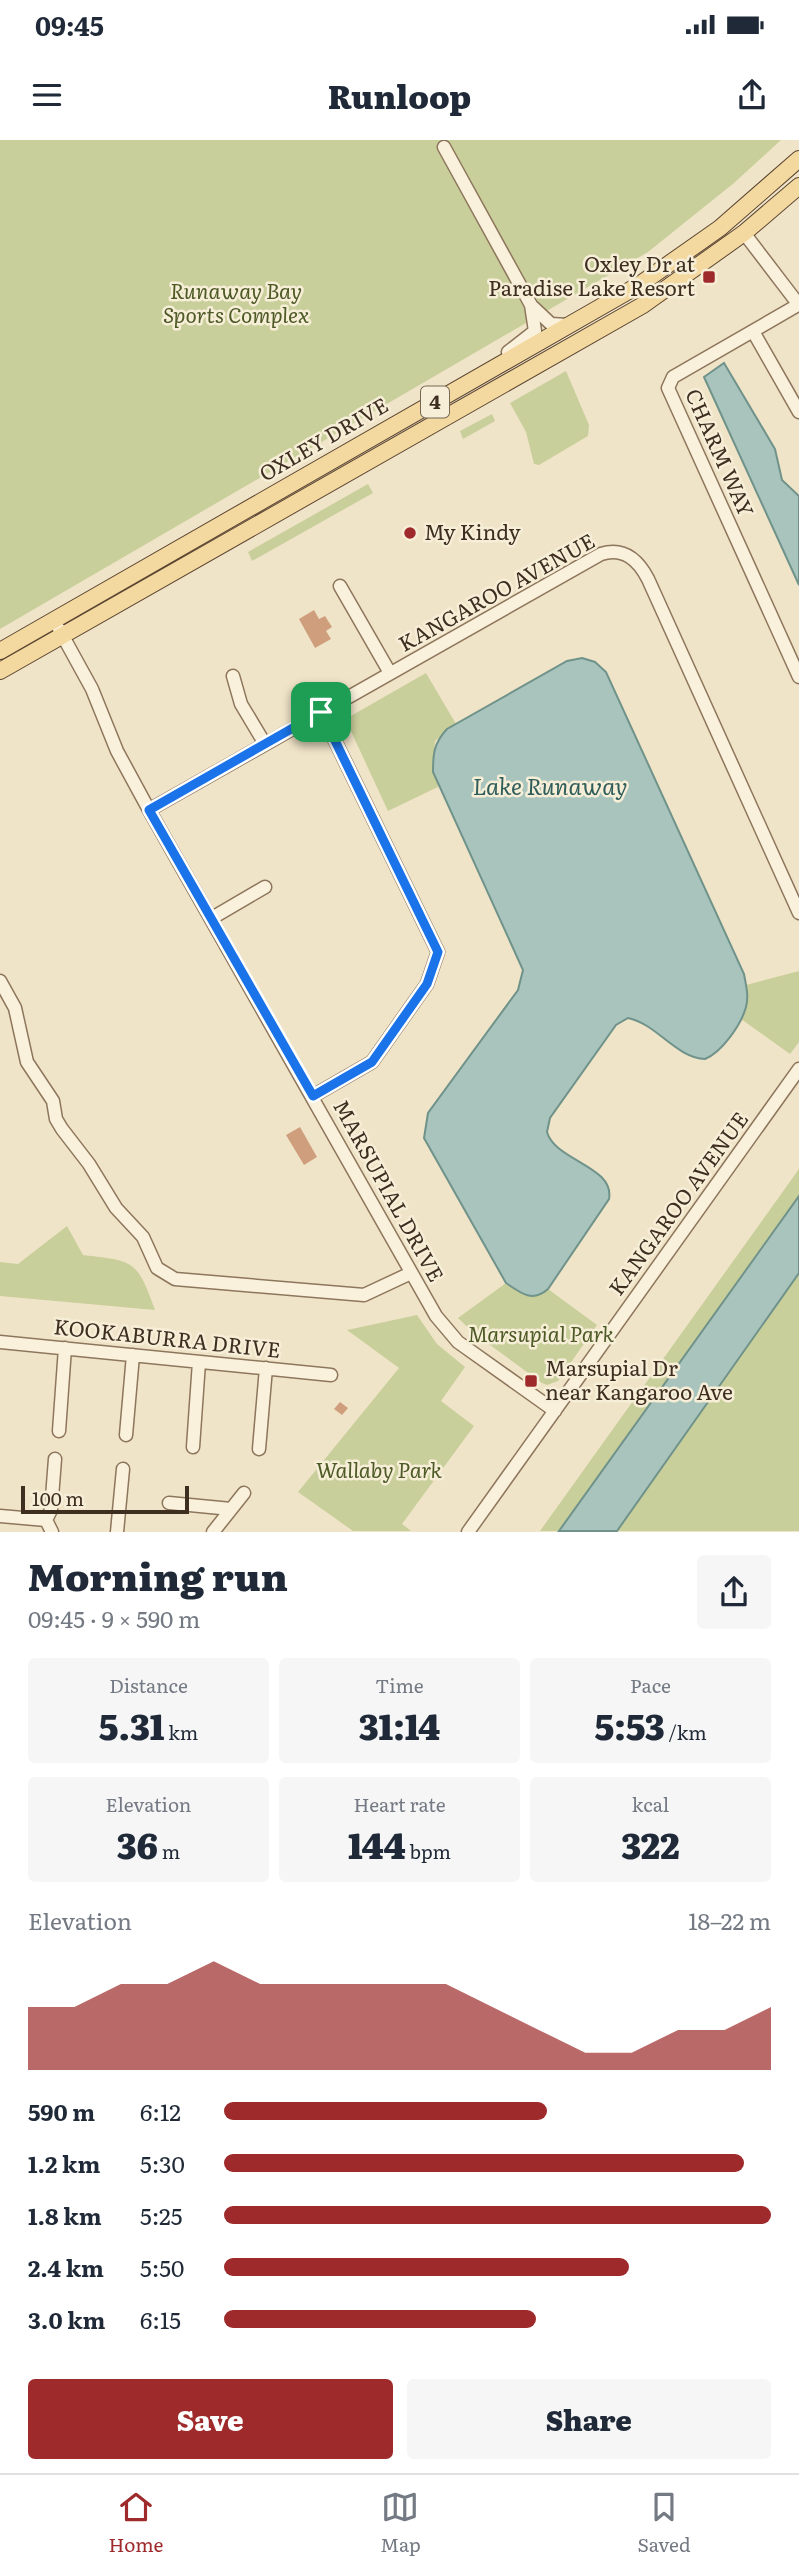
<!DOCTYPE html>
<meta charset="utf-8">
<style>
:root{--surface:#fff;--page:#f6f6f7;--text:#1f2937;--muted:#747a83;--line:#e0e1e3;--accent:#9e2a2b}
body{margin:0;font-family:Literata,serif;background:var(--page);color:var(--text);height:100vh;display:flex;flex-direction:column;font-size:26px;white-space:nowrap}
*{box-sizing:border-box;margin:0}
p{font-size:23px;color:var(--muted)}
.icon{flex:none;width:38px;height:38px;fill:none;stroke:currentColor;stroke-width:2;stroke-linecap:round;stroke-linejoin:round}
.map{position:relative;height:1392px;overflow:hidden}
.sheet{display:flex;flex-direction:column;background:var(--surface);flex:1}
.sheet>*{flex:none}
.scale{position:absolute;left:21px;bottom:18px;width:168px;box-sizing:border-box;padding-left:7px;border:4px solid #3d2e20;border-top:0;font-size:19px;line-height:24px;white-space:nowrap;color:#3d2e20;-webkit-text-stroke:5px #f7eed8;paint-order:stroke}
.pin{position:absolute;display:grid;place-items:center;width:60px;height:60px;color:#fff;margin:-30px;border-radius:14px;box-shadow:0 4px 10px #0006}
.round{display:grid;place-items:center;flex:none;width:74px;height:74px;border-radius:7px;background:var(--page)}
.headline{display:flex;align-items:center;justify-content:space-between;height:119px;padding:0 28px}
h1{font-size:38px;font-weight:800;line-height:52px}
.metrics{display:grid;grid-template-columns:repeat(3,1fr);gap:10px;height:119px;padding:7px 28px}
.metrics div{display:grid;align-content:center;border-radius:7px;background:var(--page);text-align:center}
.metrics b{font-size:35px;font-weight:800}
.metrics small{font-size:19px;font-weight:400}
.metrics p{font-size:19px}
.chart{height:196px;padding:14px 28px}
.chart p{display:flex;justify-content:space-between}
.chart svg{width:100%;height:126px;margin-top:7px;fill:var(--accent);opacity:.7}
.action{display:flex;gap:14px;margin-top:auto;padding:14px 28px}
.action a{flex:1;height:80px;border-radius:7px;background:var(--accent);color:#fff;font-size:28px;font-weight:800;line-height:80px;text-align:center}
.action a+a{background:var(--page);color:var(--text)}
ul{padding:0 28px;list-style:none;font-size:23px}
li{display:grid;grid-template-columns:112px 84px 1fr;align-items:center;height:52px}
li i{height:18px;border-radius:9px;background:var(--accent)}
.status{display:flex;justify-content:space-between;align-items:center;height:49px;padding:0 35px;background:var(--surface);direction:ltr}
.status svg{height:19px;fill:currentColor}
header{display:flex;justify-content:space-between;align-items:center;height:91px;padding:0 28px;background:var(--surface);font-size:32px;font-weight:800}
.tabs{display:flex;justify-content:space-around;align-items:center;height:98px;border-top:2px solid var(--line);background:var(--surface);font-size:19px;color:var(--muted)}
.tabs a{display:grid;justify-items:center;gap:4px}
.tabs .current{color:var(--accent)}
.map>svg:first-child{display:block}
.green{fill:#c9cf9b}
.water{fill:#a9c4bc;stroke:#6f938a;stroke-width:2}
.building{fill:#cf9f7d}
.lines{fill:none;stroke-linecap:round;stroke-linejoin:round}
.minor-casing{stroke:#8d765c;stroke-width:15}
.major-casing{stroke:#5b4430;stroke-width:18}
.minor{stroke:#faf1dc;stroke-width:12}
.major{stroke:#f3d9a0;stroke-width:16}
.route-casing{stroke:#fff;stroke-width:14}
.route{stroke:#1a73e8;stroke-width:9}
.poi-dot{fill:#9e2a2b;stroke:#f7eed8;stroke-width:2.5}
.labels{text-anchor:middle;stroke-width:5;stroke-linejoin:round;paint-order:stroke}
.shield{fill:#f7eed8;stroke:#756857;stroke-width:2}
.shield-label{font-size:19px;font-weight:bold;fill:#3d2e20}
.poi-label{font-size:21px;fill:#3d2e20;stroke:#f7eed8;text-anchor:start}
.park-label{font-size:21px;font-style:italic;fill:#4d5a26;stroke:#f7eed8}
.street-label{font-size:21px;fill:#3d2e20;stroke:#f7eed8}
.water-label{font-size:23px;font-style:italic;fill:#2f5d5a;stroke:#f7eed8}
</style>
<div class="status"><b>09:45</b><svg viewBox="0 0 49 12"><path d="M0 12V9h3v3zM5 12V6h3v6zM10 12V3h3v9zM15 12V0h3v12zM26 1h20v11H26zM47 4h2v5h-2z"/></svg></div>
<header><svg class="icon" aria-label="menu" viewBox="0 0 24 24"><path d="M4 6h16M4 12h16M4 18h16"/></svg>Runloop<svg class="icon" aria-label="share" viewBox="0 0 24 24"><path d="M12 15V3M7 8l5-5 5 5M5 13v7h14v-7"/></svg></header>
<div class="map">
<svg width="799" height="1392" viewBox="0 0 799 1392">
<rect width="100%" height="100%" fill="#f0e4c8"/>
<path class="green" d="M0 0H781L734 43 648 112 0 489Z
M566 231 589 285 588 296 539 325 534 324 526 292 510 263Z
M492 274 495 281 463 299 460 291Z
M368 344 373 353 252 421 248 412Z
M426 533 456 584 435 601 433 632 440 646 388 671 349 587V577Z
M799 831V902L790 914 741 879 747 866 746 845Z
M799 1029V1391H540Z
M67 1086 83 1115C135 1121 137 1120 155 1170L0 1156V1122L18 1124Z
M506 1143C521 1153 532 1163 548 1149L597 1185 558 1241 547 1245 542 1243 475 1194 458 1178Z
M417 1175 437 1204 465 1227 441 1261 474 1286 402 1384 411 1391H353L298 1352 399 1228 347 1190Z"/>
<path class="water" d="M724 223 775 309 782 340 799 356V445L704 237Z
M582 518 595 522 606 532 744 834C746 845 749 856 746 867 741 885 722 912 705 919 676 918 657 884 628 878L616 885 550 978 547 992C555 1021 615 1026 609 1059L548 1149C532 1163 521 1153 506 1143L424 998 428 973 518 850 523 830 433 632C433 613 434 603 447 589L567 521Z
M799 1056V1133L617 1391H559Z"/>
<path class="building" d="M314 470 319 479 325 476 332 487 326 491 331 499 315 508 299 479Z
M300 987 317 1017 304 1025 286 995Z
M340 1262 348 1268 342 1275 334 1269Z"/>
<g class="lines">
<g class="minor-casing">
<path id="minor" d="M444 7 531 165 535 191 508 212
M744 93 799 165
M798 165 673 237 668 248 799 537
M533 167 551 184 568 185
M754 193 799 272
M340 446 390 533
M59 489 92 549 117 611 149 670 436 1176 458 1202 555 1271
M233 536 241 564 265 604
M149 670 601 414C624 407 638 420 648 439L799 773
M212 778 265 747
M0 841 15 868 27 922 53 961 56 979 62 989 89 1024 116 1068 143 1097 157 1128 175 1139 364 1155 411 1133
M313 956 372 922 427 844 438 812 321 572
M0 1202 331 1235
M59 1291 65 1208
M126 1295 133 1215
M193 1307 199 1222
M259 1309 266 1228
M169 1363 231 1369
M0 1376 46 1380 52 1392
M46 1380 51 1370 55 1319
M117 1392 123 1329
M213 1392 244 1353
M468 1392 799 929"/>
</g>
<g class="major-casing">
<path id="major" d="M0 511 639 145 720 88 799 19
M0 531 643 165 744 93 799 46"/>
</g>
<use href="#minor" class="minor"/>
<use href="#major" class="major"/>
</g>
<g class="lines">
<g class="route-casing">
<path id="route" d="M321 572 438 812 427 844 372 922 313 956 149 670Z"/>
</g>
<use href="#route" class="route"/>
</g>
<g class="poi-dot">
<rect x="702" y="130" width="14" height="14" rx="3.5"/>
<circle cx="410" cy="393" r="7"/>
<rect x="524" y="1234" width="14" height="14" rx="3.5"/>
</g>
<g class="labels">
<rect class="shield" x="421" y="246.5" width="28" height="31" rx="5"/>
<g class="shield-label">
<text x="435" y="269">4</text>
</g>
<g class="poi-label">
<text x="695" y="132" text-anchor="end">Oxley Dr at<tspan x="695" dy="24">Paradise Lake Resort</tspan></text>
<text x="424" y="400">My Kindy</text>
<text x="545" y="1236">Marsupial Dr<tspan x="545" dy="24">near Kangaroo Ave</tspan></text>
</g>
<g class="park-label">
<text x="236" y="159">Runaway Bay<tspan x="236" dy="24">Sports Complex</tspan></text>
<text x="541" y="1202">Marsupial Park</text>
<text x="379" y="1338">Wallaby Park</text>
</g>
<g class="street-label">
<text transform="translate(324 300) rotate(-30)" y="7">OXLEY DRIVE</text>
<text transform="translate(719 313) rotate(66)" y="7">CHARM WAY</text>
<text transform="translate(497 453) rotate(-29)" y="7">KANGAROO AVENUE</text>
<text transform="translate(388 1051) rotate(61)" y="7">MARSUPIAL DRIVE</text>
<text transform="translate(679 1064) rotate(-54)" y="7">KANGAROO AVENUE</text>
<text transform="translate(167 1199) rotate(6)" y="7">KOOKABURRA DRIVE</text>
</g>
<g class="water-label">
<text x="550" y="655">Lake Runaway</text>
</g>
</g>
</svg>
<div class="scale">100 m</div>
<div class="pin" style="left:321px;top:572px;background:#1e9e55"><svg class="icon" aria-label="arrive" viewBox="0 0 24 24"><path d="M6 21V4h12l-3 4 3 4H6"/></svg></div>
</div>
<section class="sheet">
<div class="headline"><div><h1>Morning run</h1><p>09:45 · 9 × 590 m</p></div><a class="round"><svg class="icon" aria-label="share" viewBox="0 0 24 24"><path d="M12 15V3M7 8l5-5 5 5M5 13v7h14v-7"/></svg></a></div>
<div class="metrics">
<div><p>Distance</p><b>5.31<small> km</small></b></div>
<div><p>Time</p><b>31:14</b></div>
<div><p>Pace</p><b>5:53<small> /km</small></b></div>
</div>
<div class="metrics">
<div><p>Elevation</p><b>36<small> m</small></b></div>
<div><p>Heart rate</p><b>144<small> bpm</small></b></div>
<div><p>kcal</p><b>322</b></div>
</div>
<div class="chart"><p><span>Elevation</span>18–22 m</p>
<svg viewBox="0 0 160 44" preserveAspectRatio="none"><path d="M0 44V22L10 22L20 14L30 14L40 6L50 14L60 14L70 14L80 14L90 14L100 22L110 30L120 38L130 38L140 30L150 30L160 22V44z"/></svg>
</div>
<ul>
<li><b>590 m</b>6:12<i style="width:59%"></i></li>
<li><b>1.2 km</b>5:30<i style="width:95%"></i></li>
<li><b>1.8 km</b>5:25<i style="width:100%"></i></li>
<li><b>2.4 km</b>5:50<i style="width:74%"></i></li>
<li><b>3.0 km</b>6:15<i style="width:57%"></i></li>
</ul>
<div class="action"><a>Save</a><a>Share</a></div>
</section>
<nav class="tabs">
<a class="current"><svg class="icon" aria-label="home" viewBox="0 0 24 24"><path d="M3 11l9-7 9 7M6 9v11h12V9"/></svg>Home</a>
<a><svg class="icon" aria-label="map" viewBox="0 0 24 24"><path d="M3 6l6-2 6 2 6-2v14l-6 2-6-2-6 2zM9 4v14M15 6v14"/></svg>Map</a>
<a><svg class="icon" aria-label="saved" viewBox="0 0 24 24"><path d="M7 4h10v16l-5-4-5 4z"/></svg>Saved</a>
</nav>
